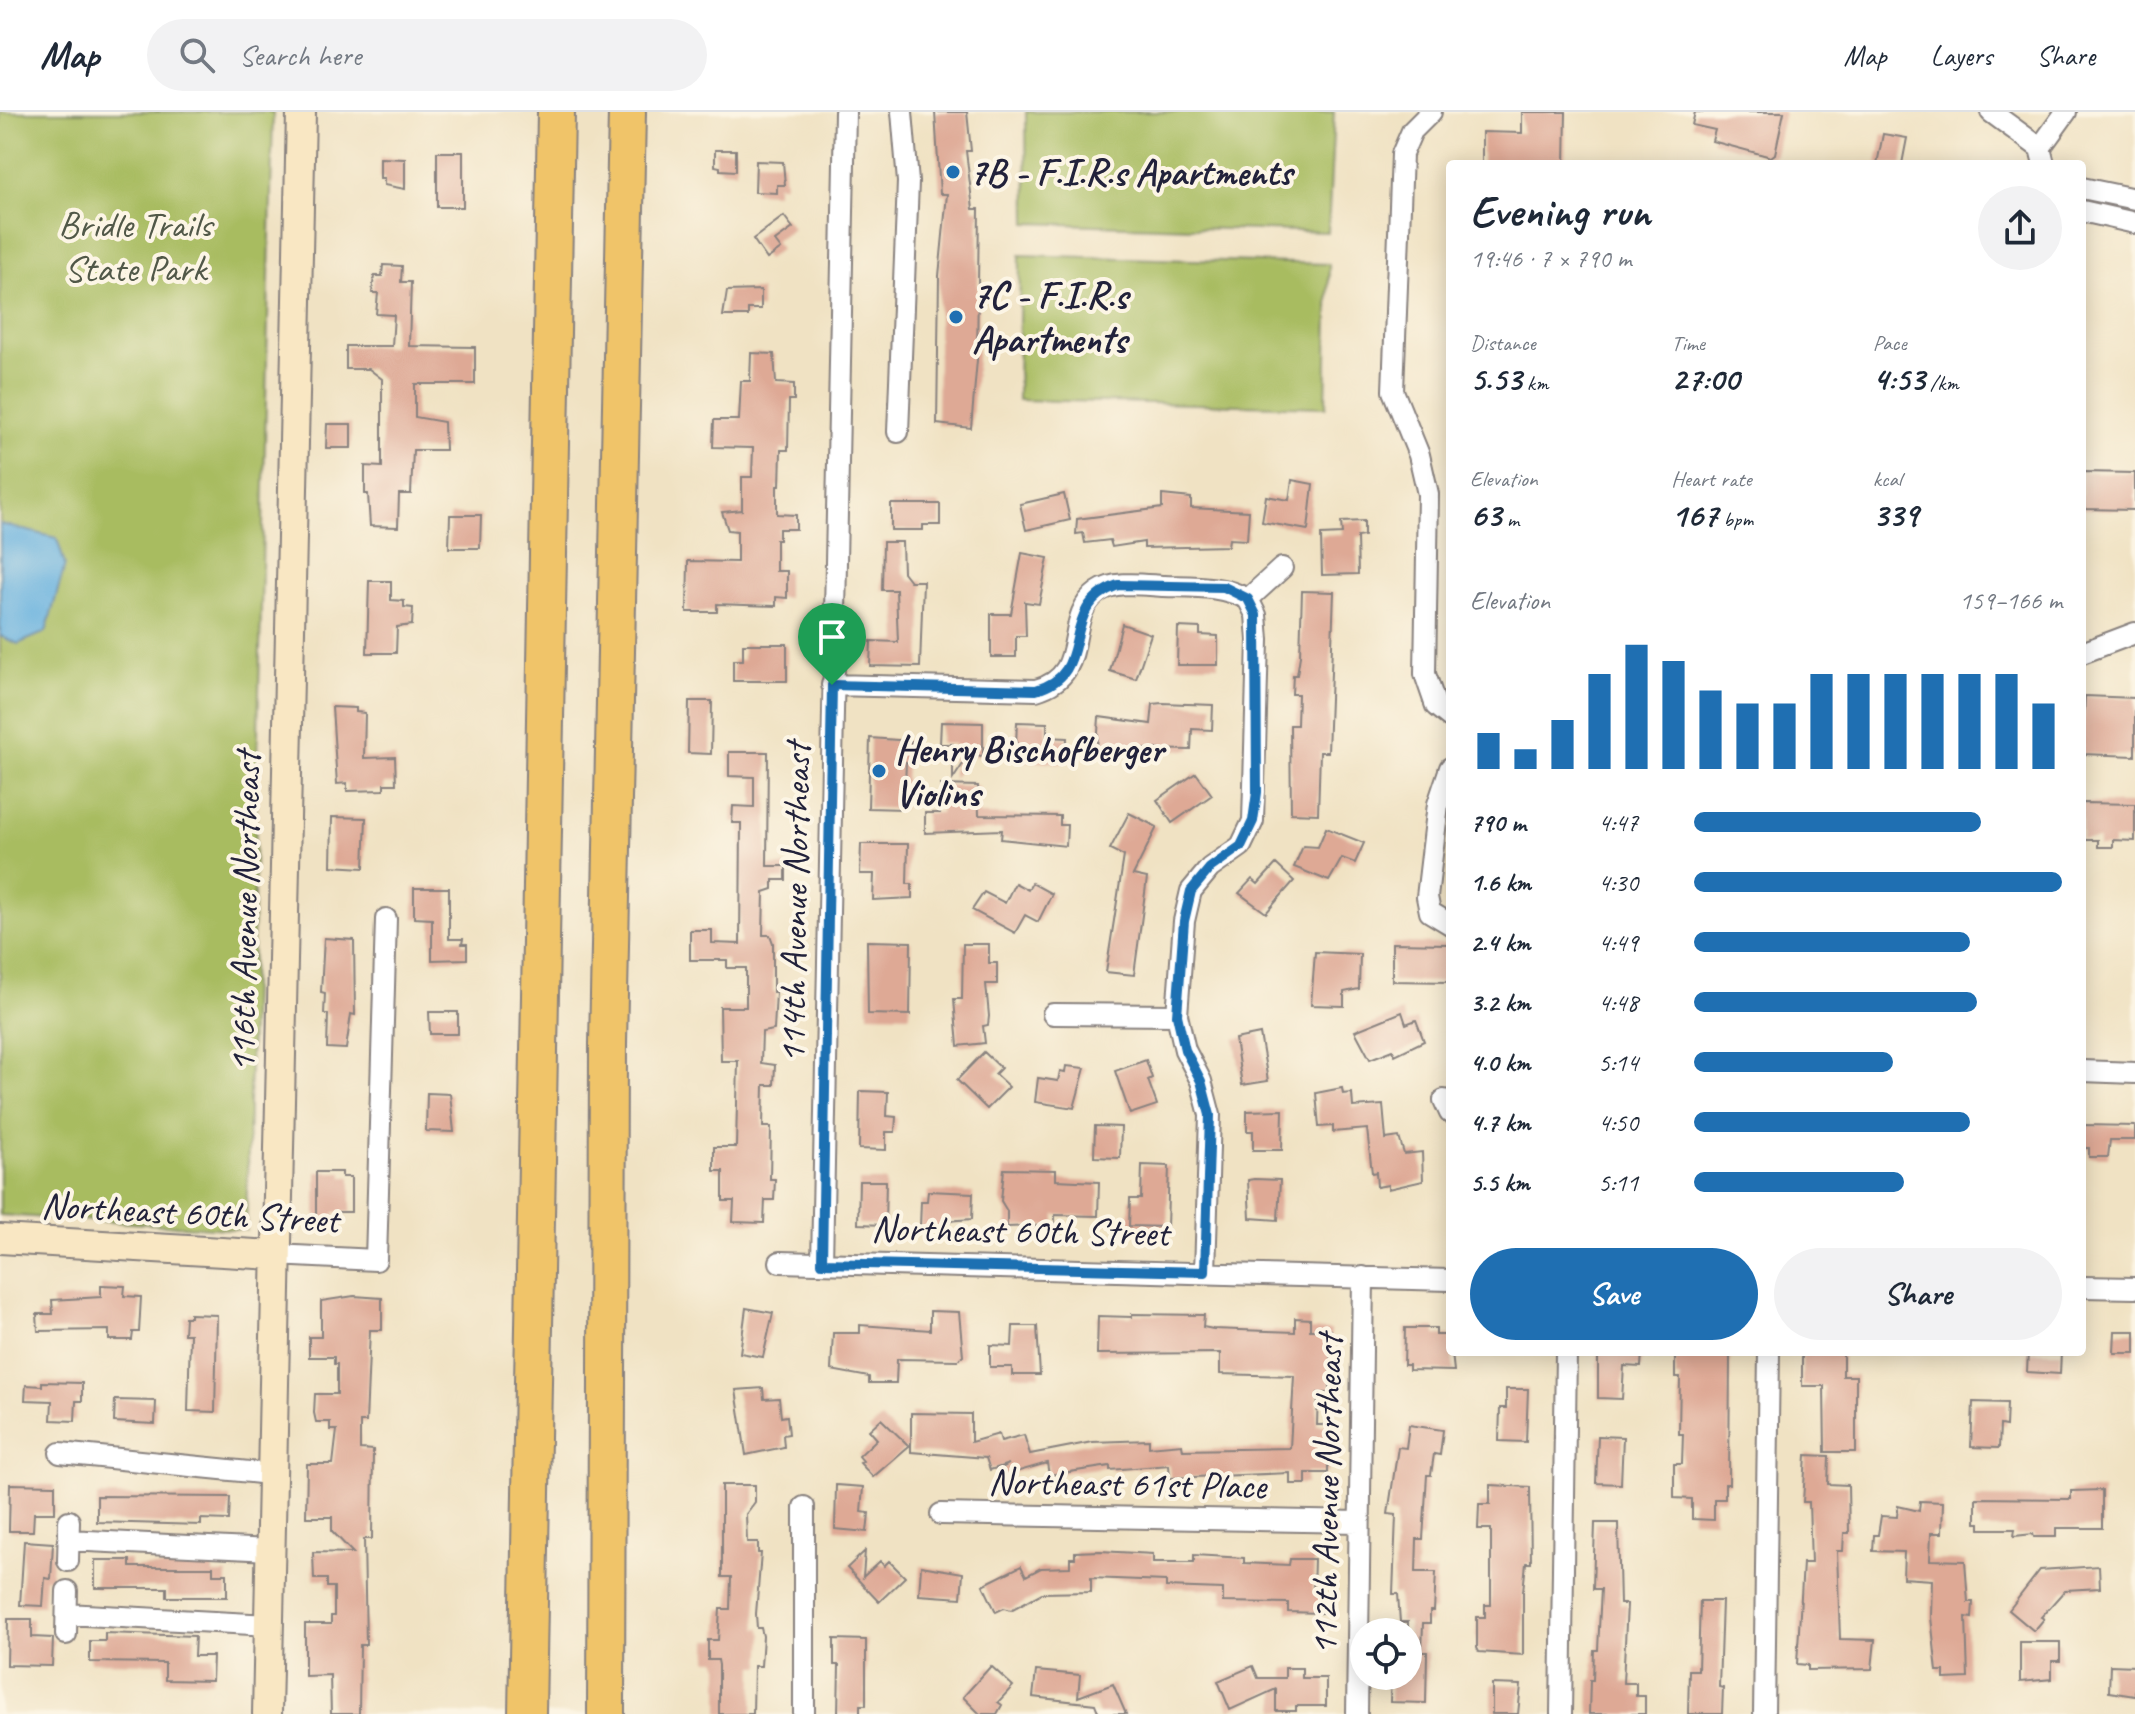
<!DOCTYPE html>
<meta charset="utf-8">
<style>
:root{--surface:#fff;--page:#f2f2f3;--text:#1f2937;--muted:#747a83;--line:#e0e1e3;--accent:#1f6fb2}
body{margin:0;font-family:Caveat,sans-serif;background:var(--page);color:var(--text);height:100vh;display:flex;flex-direction:column;font-size:30px;white-space:nowrap}
*{box-sizing:border-box;margin:0}
p{font-size:26px;color:var(--muted)}
.icon{flex:none;width:44px;height:44px;fill:none;stroke:currentColor;stroke-width:2;stroke-linecap:round;stroke-linejoin:round}
.map{position:relative;flex:1;overflow:hidden}
.details{position:absolute;left:1446px;top:48px;width:640px;height:1196px;display:flex;flex-direction:column;background:var(--surface);border-radius:8px;box-shadow:0 4px 20px #0003}
.details>*{flex:none}
.controls{position:absolute;left:1350px;top:1506px;display:grid;gap:16px}
.controls a{display:grid;place-items:center;width:72px;height:72px;border-radius:50%;background:var(--surface);box-shadow:0 4px 20px #0003;font-size:40px}
.pin{position:absolute;display:grid;place-items:center;width:68px;height:68px;color:#fff;margin:-82px -34px;border-radius:50% 50% 50% 0;rotate:-45deg;box-shadow:0 0 8px #0007}
.pin .icon{rotate:45deg}
.round{display:grid;place-items:center;flex:none;width:84px;height:84px;border-radius:42px;background:var(--page)}
.head{display:flex;align-items:center;justify-content:space-between;height:136px;padding:0 24px}
h1{font-size:44px;font-weight:700;line-height:60px}
.metrics{display:grid;grid-template-columns:repeat(3,1fr);gap:12px;height:136px;padding:8px 24px}
.metrics div{display:grid;align-content:center}
.metrics b{font-size:34px;font-weight:700}
.metrics small{font-size:22px;font-weight:400}
.metrics p{font-size:22px}
.chart{height:224px;padding:16px 24px}
.chart p{display:flex;justify-content:space-between}
.chart svg{width:100%;height:144px;margin-top:8px;stroke:var(--accent);stroke-width:6}
.button{display:flex;gap:16px;margin-top:auto;padding:16px 24px}
.button a{flex:1;height:92px;border-radius:48px;background:var(--accent);color:#fff;font-size:32px;font-weight:700;line-height:92px;text-align:center}
.button a+a{background:var(--page);color:var(--text)}
ul{padding:0 24px;list-style:none;font-size:26px}
li{display:grid;grid-template-columns:128px 96px 1fr;align-items:center;height:60px}
li i{height:20px;border-radius:10px;background:var(--accent)}
header{display:flex;align-items:center;gap:48px;box-sizing:border-box;height:112px;padding:0 40px;background:var(--surface);border-bottom:2px solid var(--line)}
header strong{font-size:38px}
nav{display:flex;gap:44px;margin-inline-start:auto;font-size:28px}
.search{width:560px;height:72px;background:var(--page);display:flex;align-items:center;gap:20px;box-sizing:border-box;padding:0 28px;border-radius:44px;color:var(--muted);font-size:30px}
.map>svg:first-child{display:block}
.green{fill:#a8bc61;stroke:#656f4e;stroke-width:2}
.water{fill:#66b1df;stroke:#446a8d;stroke-width:2}
.building{fill:#dea995}
.lines{fill:none;stroke-linecap:round;stroke-linejoin:round}
.street-casing{stroke:#89827f;stroke-width:24}
.secondary-casing{stroke:#89827f;stroke-width:32}
.highway-casing{stroke:#89827f;stroke-width:40}
.street{stroke:#fff;stroke-width:20}
.secondary{stroke:#f9e7c3;stroke-width:28}
.highway{stroke:#f0c469;stroke-width:36}
.route-casing{stroke:#fff;stroke-width:16}
.route{stroke:#1f6fb2;stroke-width:10}
.poi-dot{fill:#1f6fb2;stroke:#fcf5e5;stroke-width:3}
.labels{text-anchor:middle;stroke-width:8;stroke-linejoin:round;paint-order:stroke}
.poi-label{font-size:38px;font-weight:bold;fill:#22223b;stroke:#fcf5e5;text-anchor:start}
.park-label{font-size:38px;fill:#515848;stroke:#fcf5e5}
.street-label{font-size:38px;fill:#22223b;stroke:#fcf5e5}
</style>
<header>
<strong>Map</strong>
<div class="search"><svg class="icon" aria-label="search" viewBox="0 0 24 24"><circle cx="10" cy="10" r="6"/><path d="M15 15l6 6"/></svg>Search here</div>
<nav><a>Map</a><a>Layers</a><a>Share</a></nav>
</header>
<div class="map">
<svg width="2135" height="1602" viewBox="0 0 2135 1602">
<rect width="100%" height="100%" fill="#fcf5e5"/>
<filter id="ink" filterUnits="userSpaceOnUse"><feTurbulence type="fractalNoise" baseFrequency=".0125" numOctaves="2"/><feDisplacementMap in="SourceGraphic" scale="16" xChannelSelector="R" yChannelSelector="G"/><feConvolveMatrix kernelMatrix="1 2 1 2 8 2 1 2 1" color-interpolation-filters="sRGB"/></filter>
<filter id="wash" filterUnits="userSpaceOnUse"><feTurbulence type="fractalNoise" baseFrequency=".006" numOctaves="4" result="noise"/><feDisplacementMap in="SourceGraphic" scale="32" xChannelSelector="R" yChannelSelector="G"/><feGaussianBlur stdDeviation="1.8" result="paint"/><feColorMatrix in="noise" values="0 0 0 0 0 0 0 0 0 0 0 0 0 0 0 0 0 1.4 0 .05"/><feComposite in="paint" operator="in"/></filter>
<g filter="url(#wash)">
<rect width="100%" height="100%" fill="#f0e2c3"/>
<path class="green" d="M0 0H273L246 1118 0 1103Z
M1026 0H1334L1328 120 1027 111Z
M1020 143 1329 152 1326 295 1018 288Z"/>
<path class="water" d="M0 412 57 426 65 453 46 520 18 532 0 524Z"/>
<g id="blocks">
<path class="building" d="M935 0H967L971 39H966L973 97H979L977 248 971 316 937 312 939 164 947 82H940Z
M1522 0H1566L1565 52H1482V20L1522 21Z
M1695 0H1784L1775 42 1771 45 1712 29 1715 18 1692 13Z
M1883 22 1907 26 1902 52H1877Z
M715 38H736V59L720 58V55L715 54Z
M437 40H463V95H437Z
M380 46 405 47V77L384 73V66H380Z
M756 49 783 50 785 73H777V81L755 80Z
M784 104 793 116 775 129 781 137 767 147 753 127Z
M383 153 402 154 401 170H411L409 234 475 235V272H415V305L444 310 445 338H413L411 382H399L398 415 370 414 368 382H365V354L382 355V267L369 257H346V234H392L394 203 376 202 378 181H372L374 164H382Z
M761 178V197H748V204H723L727 179Z
M751 241 774 242 776 271 794 272V288H789L788 338H781L780 374H777V402L796 403V417H779V428H776V459H787V486L776 485V494L717 492V500H687L688 449 737 450V419L728 418 722 400 742 398V365H752L753 336 713 335 714 308H739L741 269H750Z
M327 312H351V336H326Z
M2082 360 2135 361V398L2082 397Z
M1292 368 1313 372 1308 418 1262 410 1266 384 1289 388Z
M1064 382 1070 408 1026 418 1020 392Z
M1162 383 1191 386V396L1249 399 1247 428 1229 427 1228 434 1144 436V430L1112 435 1110 428 1085 431 1083 421 1076 422 1077 407 1162 396Z
M891 392H940V413H923V418H891Z
M450 403H481L480 436H449Z
M1364 409V424L1357 425 1358 462 1322 463 1321 423 1342 422 1341 410Z
M883 430H902L903 460 910 469H923L920 555 870 554 871 529 898 530 896 478H882Z
M1022 441 1048 446 1039 492 1025 490 1026 524H1016V545H991V502H1011Z
M369 469H391V488L404 489V495L413 496 412 513 397 515 396 541H367Z
M1302 479 1334 480 1328 640H1320L1318 702 1291 701 1290 613H1297L1298 582H1292L1293 563H1297L1300 544Z
M1122 512 1151 522 1136 567 1110 559Z
M1178 515 1200 516V523L1218 524V553H1177Z
M743 532H787V569H733V548H743Z
M2085 584 2135 586V644L2082 642Z
M689 589H712L711 642 688 641Z
M1162 591 1213 593 1212 618 1192 617 1191 638 1097 636 1099 605 1151 612 1153 592Z
M332 595 356 596V600L365 601 364 646 395 645 396 672H384V678L347 679V671L337 672Z
M941 610 983 611V644L969 643 953 667V632H940Z
M1017 610 1047 611V625L1067 626 1066 651 1024 649 1025 633 1016 632Z
M870 626 911 629V650H906L904 697 868 696Z
M729 640H768L767 754H786V768H773V777L764 780 763 823H770L773 831V880H776L774 918 762 920 761 951 775 953 774 973H764L763 1015H771L770 1067H775L774 1088H765L764 1111 733 1110 734 1089H723V1059H714V1035H736L738 949H721L720 895H746V856H727V848H690V818H712V831L740 832 741 711H732L733 694 754 695V665L729 664Z
M1196 661 1212 683 1172 711 1157 688Z
M941 673 978 674 979 703 1060 704V713H1067L1066 734 1001 727 1002 718 925 721V701H940Z
M2082 691 2135 692V729L2113 728V735H2098V728H2082Z
M1129 701 1157 715 1133 763 1147 766 1134 863 1106 860 1124 744 1110 737Z
M332 705 366 706 364 756 331 754Z
M1326 716 1364 731 1355 751 1342 746 1329 769 1294 755 1303 734 1318 735Z
M861 732H908L907 772H912V786L873 788 874 762H860Z
M1276 752 1294 769 1266 801 1239 781 1252 767 1258 772Z
M1015 771 1028 778 1032 771 1052 782 1038 810 1025 803 1015 821 972 798 984 780 1005 791Z
M414 776H449V827H463L462 832H467V847L432 848V807L414 806Z
M324 826 354 828 355 903 351 902 346 937 327 936 328 902H324L325 881 321 880Z
M867 829 911 830 910 903 868 902Z
M1392 831 1450 832V870L1392 869Z
M963 832H989V851H997V872H986L989 904 988 913 983 914 985 931 958 934 954 887H962Z
M1315 840 1360 842 1359 877 1344 880V894L1311 893Z
M429 900H458V922H430Z
M1402 900 1406 912 1416 908 1424 929 1395 943 1393 938 1370 947 1355 919Z
M1260 922 1268 969 1242 973 1235 927Z
M984 940 1001 956 995 962 1009 975 987 997 957 968Z
M1146 948 1152 966 1148 968 1157 993 1130 1002 1115 959Z
M1066 954 1085 956 1074 996 1035 990 1038 966 1058 969 1060 959 1065 960Z
M1342 976 1343 982 1352 981 1353 995 1383 993 1386 1027 1399 1025 1404 1042 1422 1040 1423 1069 1388 1077V1073L1377 1075 1376 1060 1372 1061 1367 1017 1333 1020V1014L1319 1015 1316 981Z
M860 979 888 980 887 1004 896 1005 895 1020H886V1038L859 1037Z
M427 981 450 982 454 1020 426 1019Z
M1283 998 1282 1038H1253V1019H1247V999Z
M2082 1013 2135 1014V1028H2110L2108 1045H2089V1036H2082Z
M1095 1014 1121 1015 1120 1046 1094 1045Z
M1142 1053 1169 1054 1167 1115 1129 1114 1130 1087H1141Z
M1004 1057 1056 1058V1068L1099 1070 1098 1104 1055 1103V1113L1007 1115V1099L1001 1089Z
M316 1060H342V1065H351V1100H335V1106H316Z
M1254 1067 1280 1068 1278 1108 1250 1106 1248 1068Z
M859 1069H886L885 1113 858 1112Z
M928 1079 973 1081 972 1107 946 1109V1115H920L921 1089H927Z
M101 1173 125 1174 124 1184 141 1185 139 1220H133L132 1228H109V1218L38 1219 37 1202H53L52 1188 101 1185Z
M354 1184 382 1186V1218H370L366 1310H360V1337L373 1338 372 1427H364L366 1533H360L359 1602H331L330 1563 305 1564V1512H331V1504H334V1475H327V1467H314L313 1440 353 1441 332 1419V1405H306L307 1352H333L337 1318H330V1310H316L314 1301 315 1282H337V1252H334V1245H309V1225H321V1189Z
M746 1196 773 1201 763 1245 740 1241Z
M930 1199 959 1200 963 1244 958 1248 897 1247 896 1271H869V1265L831 1258 833 1221H860V1213L930 1218Z
M190 1202 217 1203 215 1300 188 1299 190 1222H184L185 1205H190Z
M1132 1202 1204 1203 1203 1215 1213 1217 1295 1220V1206L1310 1207V1218H1331L1330 1281H1318L1317 1313H1328V1361H1306V1372H1290V1361L1170 1366 1169 1353 1110 1358V1354L1049 1363 1047 1351 1005 1363 1002 1356 1009 1352 990 1358 986 1346 911 1340V1301L971 1302V1330L999 1322 1001 1329 1024 1323 1030 1342 1092 1330 1149 1328V1335L1182 1332 1183 1338 1290 1336 1294 1264 1220 1262V1241L1097 1242 1098 1204 1132 1205Z
M1013 1214H1037L1040 1263H1012V1255H990V1233L1012 1234Z
M1405 1216H1436V1223H1450L1454 1259 1409 1258V1253H1404Z
M2115 1219H2135V1241H2114Z
M1598 1240H1642L1641 1255 1624 1254 1622 1287 1598 1286Z
M1675 1240H1730L1729 1372H1725V1387H1714V1408L1692 1407V1387L1674 1386V1352H1682L1683 1322H1679L1680 1265H1675Z
M1802 1240 1843 1241V1264H1856V1340H1825L1824 1274H1802Z
M2028 1240H2061L2060 1262 2027 1260Z
M42 1270 82 1271V1289H76L75 1309 51 1308 52 1289 25 1288 26 1273 42 1274Z
M763 1276 764 1287 779 1286 781 1305 787 1304 789 1322 783 1323 784 1335 746 1343 736 1278Z
M1506 1277H1528L1526 1330 1499 1329 1500 1296H1506Z
M115 1288 156 1289 155 1312 114 1310Z
M1973 1290 2007 1291 2006 1314 2000 1313 1999 1336 1971 1335Z
M881 1307 909 1334 873 1365 860 1351 863 1349 859 1344 877 1327 869 1318Z
M1409 1313 1443 1318 1440 1343 1434 1342 1431 1363H1427L1423 1427H1417L1416 1460H1436L1434 1499H1430V1511H1423L1422 1540H1427L1426 1591 1390 1590 1391 1564H1408V1510H1400L1398 1482H1393L1396 1403 1388 1402 1398 1335 1406 1336Z
M1598 1324 1623 1325 1621 1372 1596 1371Z
M1806 1343 1829 1344 1828 1372 1848 1373 1849 1421H1844L1843 1439H1837L1840 1527 1875 1528 1872 1557 1808 1558V1553L1797 1552 1803 1451H1811L1809 1390H1803Z
M10 1372 55 1373V1401H34L33 1419H9Z
M722 1373H755V1390L746 1402 747 1430H758V1441H761L756 1502 757 1516H761L763 1524 761 1554H754L753 1602H719V1553L718 1548H708V1528H718L720 1497H730L731 1465H722Z
M836 1373 863 1375 861 1400 869 1401 867 1420 835 1417Z
M1490 1373 1530 1375 1531 1451H1526L1523 1479V1543L1479 1540 1477 1536V1505H1485V1493H1491V1417H1478L1479 1392H1490Z
M2102 1378V1416H2056V1425H2034L2033 1422 2014 1424 2015 1417H1980V1411H1976V1386L2071 1387V1379Z
M97 1384 230 1385 229 1408 201 1407V1413L97 1410Z
M1920 1389 1943 1390 1942 1421H1931L1930 1448 1965 1449 1968 1490H1973L1972 1506 1966 1505 1968 1566 1944 1567V1559H1937L1931 1505 1932 1468 1903 1466 1904 1440 1873 1439 1874 1423H1878L1881 1404 1897 1405 1898 1394 1919 1399Z
M1595 1411H1618L1620 1492H1627L1623 1571H1636V1584H1645V1602H1589L1590 1568H1593L1594 1538H1598L1601 1477H1593Z
M24 1429 53 1431 51 1467 45 1466 43 1494 20 1493Z
M865 1439 863 1465 880 1449 884 1454 889 1449 905 1465 879 1490 847 1456Z
M1100 1439 1153 1442V1450H1194V1443L1244 1446V1451L1289 1453 1290 1447H1314L1313 1481H1321V1501L1288 1500V1491L1223 1490V1477L1166 1475V1469L1091 1466V1480L1042 1481 1011 1498 1004 1496 996 1500 983 1473 1021 1454 1026 1464 1041 1456 1070 1455V1446H1075V1440Z
M95 1448H130V1455H213V1462H227V1485H167V1476H95Z
M921 1454 963 1461 961 1486 919 1483Z
M2099 1454 2100 1476 2065 1478 2041 1505 2044 1507 2034 1519 2009 1498 2040 1458Z
M1700 1489H1722L1719 1575 1723 1576 1722 1602H1688L1689 1558H1698Z
M8 1507H32V1525L53 1526 52 1554 7 1553Z
M105 1521 195 1524 194 1544H213L212 1569 165 1568V1551L90 1550V1529H105Z
M834 1527 866 1528V1593H860V1602H838L839 1553H834Z
M2020 1530H2060V1549H2052V1567L2020 1570Z
M2110 1553 2135 1554V1584L2109 1580Z
M991 1554 1013 1574 998 1590 1002 1593 997 1602H980L963 1585Z
M1253 1554 1258 1566H1285V1556H1302V1566H1326V1594H1296V1599H1276V1577L1230 1598 1218 1569Z
M1036 1559 1080 1563 1078 1585 1113 1572 1126 1602H1099L1095 1592 1033 1585Z
M1492 1572 1521 1573 1518 1602H1492Z"/>
</g>
</g>
<g filter="url(#ink)">
<use href="#blocks" fill-opacity="0" stroke="#89827f" stroke-width="2"/>
<g class="lines">
<g class="street-casing">
<path id="street" d="M1431 0 1412 19 1402 42 1393 279 1419 343 1428 382 1425 562 1436 594 1450 605
M1991 0 2040 36
M2044 52 2040 36 2066 0
M2082 76 2135 87
M2082 99 2135 111
M898 320 908 70 902 0
M1248 487 1282 456
M2082 541 2135 521
M832 573 1036 578C1093 562 1061 506 1098 480 1115 468 1144 473 1164 474 1195 475 1220 473 1248 487
M1450 656 1438 692 1427 785 1430 800 1450 812
M1053 902 1177 903
M2082 959 2135 961
M1444 988 1450 1001
M275 1143 376 1148 386 807
M780 1150 1450 1168
M822 1151 845 0
M1205 1160 1210 1003 1201 969 1185 938 1177 903 1184 809 1191 779 1210 756 1241 734 1253 709 1258 528 1256 503 1248 487
M2082 1175 2135 1176
M60 1341 270 1362
M941 1402 1359 1410
M68 1428 269 1438
M68 1449 69 1409
M67 1502 268 1513
M66 1522 67 1479
M804 1602V1395
M1357 1602 1363 1165
M1561 1602 1566 1240
M1764 1602 1769 1240"/>
</g>
<g class="secondary-casing">
<path id="secondary" d="M0 1127 275 1143
M267 1602 301 0"/>
</g>
<g class="highway-casing">
<path id="highway" d="M527 1602 556 0
M606 1602 608 932 627 0"/>
</g>
<use href="#street" class="street"/>
<use href="#secondary" class="secondary"/>
<use href="#highway" class="highway"/>
</g>
</g>
<g class="lines" filter="url(#ink)">
<g class="route-casing">
<path id="route" d="M1118 473 1224 475 1248 487 1256 503 1257 680 1253 709 1241 734 1210 756 1191 779 1184 809 1177 903 1185 938 1201 969 1210 1003 1205 1160 822 1151 832 573 1036 578C1099 560 1054 496 1118 473Z"/>
</g>
<use href="#route" class="route"/>
</g>
<g class="poi-dot">
<circle cx="953" cy="60" r="8"/>
<circle cx="956" cy="205" r="8"/>
<circle cx="879" cy="659" r="8"/>
</g>
<g class="labels">
<g class="poi-label">
<text x="969" y="73">7B - F.I.R.s Apartments</text>
<text x="972" y="196">7C - F.I.R.s<tspan x="972" dy="44">Apartments</tspan></text>
<text x="895" y="650">Henry Bischofberger<tspan x="895" dy="44">Violins</tspan></text>
</g>
<g class="park-label">
<text x="135" y="125">Bridle Trails<tspan x="135" dy="44">State Park</tspan></text>
</g>
<g class="street-label">
<text transform="translate(794 791) rotate(-89)" y="13">114th Avenue Northeast</text>
<text transform="translate(244 800) rotate(-89)" y="13">116th Avenue Northeast</text>
<text transform="translate(190 1100) rotate(3)" y="13">Northeast 60th Street</text>
<text transform="translate(1020 1118) rotate(1)" y="13">Northeast 60th Street</text>
<text transform="translate(1127 1371) rotate(1)" y="13">Northeast 61st Place</text>
<text transform="translate(1326 1383) rotate(-89)" y="13">112th Avenue Northeast</text>
</g>
</g>
</svg>
<div class="controls">
<a><svg class="icon" aria-label="locate" viewBox="0 0 24 24"><circle cx="12" cy="12" r="6"/><path d="M12 2v4M12 18v4M2 12h4M18 12h4"/></svg></a>
</div>
<div class="pin" style="left:832px;top:573px;background:#1e9e55"><svg class="icon" aria-label="arrive" viewBox="0 0 24 24"><path d="M6 21V4h12l-3 4 3 4H6"/></svg></div>
<section class="details">
<div class="head"><div><h1>Evening run</h1><p>19:46 · 7 × 790 m</p></div><a class="round"><svg class="icon" aria-label="share" viewBox="0 0 24 24"><path d="M12 15V3M7 8l5-5 5 5M5 13v7h14v-7"/></svg></a></div>
<div class="metrics">
<div><p>Distance</p><b>5.53<small> km</small></b></div>
<div><p>Time</p><b>27:00</b></div>
<div><p>Pace</p><b>4:53<small> /km</small></b></div>
</div>
<div class="metrics">
<div><p>Elevation</p><b>63<small> m</small></b></div>
<div><p>Heart rate</p><b>167<small> bpm</small></b></div>
<div><p>kcal</p><b>339</b></div>
</div>
<div class="chart"><p><span>Elevation</span>159–166 m</p>
<svg viewBox="0 0 160 44" preserveAspectRatio="none"><path d="M5 44V33M15 44V38M25 44V29M35 44V15M45 44V6M55 44V11M65 44V20M75 44V24M85 44V24M95 44V15M105 44V15M115 44V15M125 44V15M135 44V15M145 44V15M155 44V24"/></svg>
</div>
<ul>
<li><b>790 m</b>4:47<i style="width:78%"></i></li>
<li><b>1.6 km</b>4:30<i style="width:100%"></i></li>
<li><b>2.4 km</b>4:49<i style="width:75%"></i></li>
<li><b>3.2 km</b>4:48<i style="width:77%"></i></li>
<li><b>4.0 km</b>5:14<i style="width:54%"></i></li>
<li><b>4.7 km</b>4:50<i style="width:75%"></i></li>
<li><b>5.5 km</b>5:11<i style="width:57%"></i></li>
</ul>
<div class="button"><a>Save</a><a>Share</a></div>
</section>
</div>
